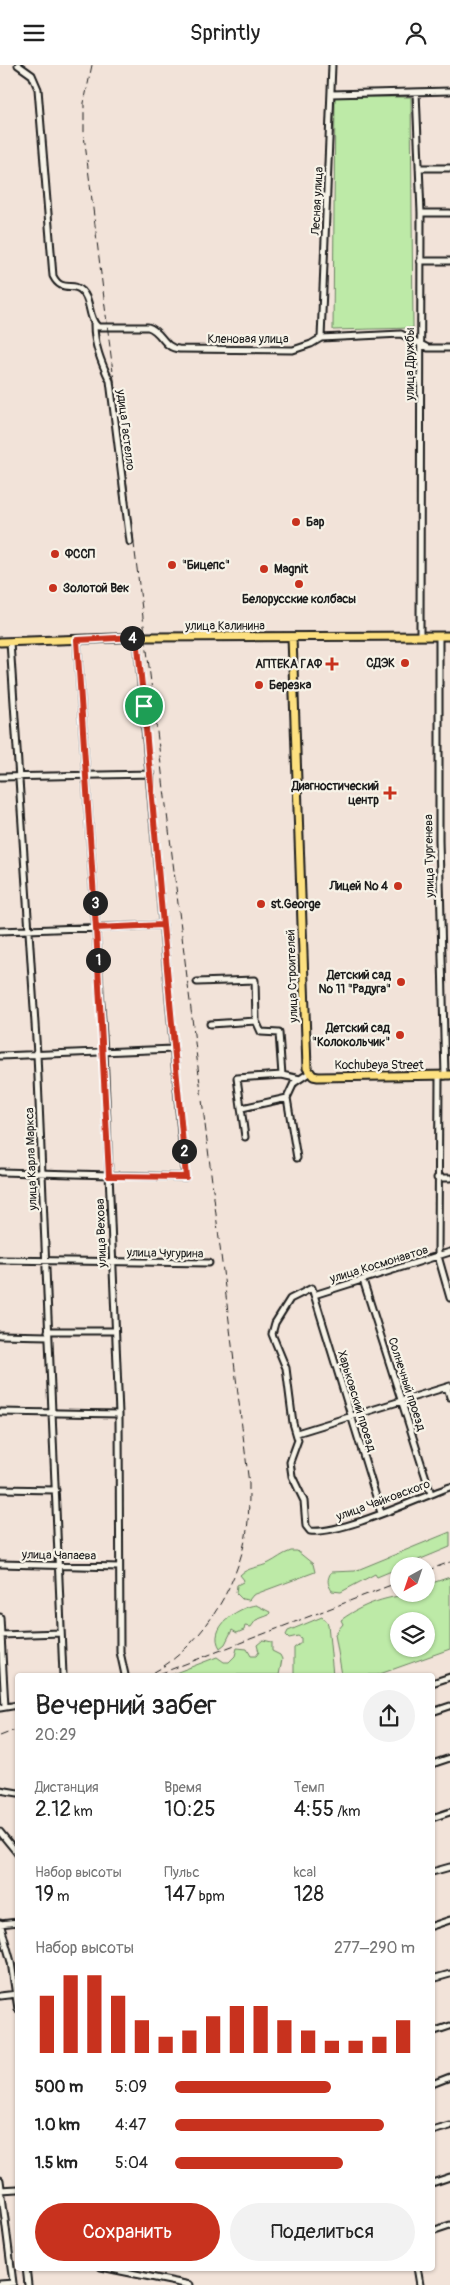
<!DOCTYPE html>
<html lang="ru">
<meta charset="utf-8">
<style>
:root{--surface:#fff;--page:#f2f2f2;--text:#222;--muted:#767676;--accent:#c8321e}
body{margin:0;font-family:Pangolin,sans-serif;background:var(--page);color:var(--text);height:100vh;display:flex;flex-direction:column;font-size:19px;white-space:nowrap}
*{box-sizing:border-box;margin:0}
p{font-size:16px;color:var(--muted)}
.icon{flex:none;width:28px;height:28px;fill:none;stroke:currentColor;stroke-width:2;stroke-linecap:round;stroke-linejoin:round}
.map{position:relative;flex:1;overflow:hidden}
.panel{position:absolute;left:15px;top:1608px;width:420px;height:598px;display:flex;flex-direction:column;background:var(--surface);border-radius:5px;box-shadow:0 1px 4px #0004}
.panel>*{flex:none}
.needle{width:32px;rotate:220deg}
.tools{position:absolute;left:390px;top:1492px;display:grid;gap:10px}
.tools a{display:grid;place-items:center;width:45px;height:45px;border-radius:50%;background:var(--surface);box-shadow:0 1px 4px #0004;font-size:25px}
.pin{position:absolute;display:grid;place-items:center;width:42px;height:42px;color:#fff;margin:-21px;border:2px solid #fff;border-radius:50%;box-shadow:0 1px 5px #0007}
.km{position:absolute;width:25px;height:25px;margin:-12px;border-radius:50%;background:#222;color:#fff;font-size:14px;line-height:25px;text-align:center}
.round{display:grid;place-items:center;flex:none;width:52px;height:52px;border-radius:26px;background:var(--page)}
.headline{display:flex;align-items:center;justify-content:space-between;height:85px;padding:0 20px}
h1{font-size:28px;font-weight:600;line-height:38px}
.figures{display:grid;grid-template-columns:repeat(3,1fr);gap:8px;height:85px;padding:5px 20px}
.figures div{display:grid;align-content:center}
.figures b{font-size:21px;font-weight:600}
.figures small{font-size:14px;font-weight:400}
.figures p{font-size:14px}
.chart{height:140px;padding:10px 20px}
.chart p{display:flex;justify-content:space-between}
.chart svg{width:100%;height:90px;margin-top:5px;stroke:var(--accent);stroke-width:6}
.cta{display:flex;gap:10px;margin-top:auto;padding:10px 20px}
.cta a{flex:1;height:58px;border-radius:30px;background:var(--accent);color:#fff;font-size:20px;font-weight:600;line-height:58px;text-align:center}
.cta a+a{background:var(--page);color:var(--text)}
ul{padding:0 20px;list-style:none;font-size:16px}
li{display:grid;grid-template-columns:80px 60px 1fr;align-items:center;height:38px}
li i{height:12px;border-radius:6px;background:var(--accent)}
header{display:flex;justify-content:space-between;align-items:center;height:65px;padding:0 20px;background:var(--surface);font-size:22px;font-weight:600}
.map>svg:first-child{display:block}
.green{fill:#bdeaa7;stroke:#6c8362;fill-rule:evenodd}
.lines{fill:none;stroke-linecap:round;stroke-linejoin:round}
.minor-casing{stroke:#1c1c1c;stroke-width:9}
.major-casing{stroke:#1c1c1c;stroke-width:11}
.minor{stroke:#f7f3e8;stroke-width:5}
.major{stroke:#fde080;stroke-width:7}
.rail{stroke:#1c1c1c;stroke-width:1;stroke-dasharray:8 4;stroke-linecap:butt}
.route-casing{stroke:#fff;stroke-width:10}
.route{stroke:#c8321e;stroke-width:6}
.poi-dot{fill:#c8321e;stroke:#f7f3e8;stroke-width:2}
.labels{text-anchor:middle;stroke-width:4.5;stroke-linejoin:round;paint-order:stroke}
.street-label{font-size:12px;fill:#1c1c1c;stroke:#f7f3e8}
.poi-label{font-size:12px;font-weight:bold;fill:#1c1c1c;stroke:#f7f3e8;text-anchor:start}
</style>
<header><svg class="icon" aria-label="menu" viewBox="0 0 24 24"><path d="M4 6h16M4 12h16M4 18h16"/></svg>Sprintly<svg class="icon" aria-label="person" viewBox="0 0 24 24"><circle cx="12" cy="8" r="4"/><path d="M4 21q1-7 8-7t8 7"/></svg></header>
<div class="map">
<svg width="450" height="2220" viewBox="0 0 450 2220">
<rect width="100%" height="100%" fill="#f2e3d9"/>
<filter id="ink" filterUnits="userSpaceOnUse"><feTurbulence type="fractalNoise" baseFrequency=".02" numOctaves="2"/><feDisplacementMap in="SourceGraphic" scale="10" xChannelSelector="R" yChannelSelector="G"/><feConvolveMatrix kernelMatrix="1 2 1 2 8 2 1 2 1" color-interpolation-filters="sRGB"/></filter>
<g filter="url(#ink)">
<path class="green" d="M335 32H411L413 263 333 265Z
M450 1467V1482L377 1512 375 1509 341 1527 332 1526C327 1518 327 1515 331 1507L355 1506Z
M291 1486H297L313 1499 315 1507 253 1530 249 1535 242 1534 236 1528 237 1520 243 1517 244 1515 240 1510C248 1502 259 1503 269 1498 277 1494 282 1489 291 1486Z
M450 1512V1584L377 1610H342L335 1569 343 1559 341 1555C367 1536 395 1529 426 1529V1520ZM399 1556H426V1584H399Z
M256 1540 270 1547 269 1550 256 1555 251 1562 245 1561 244 1565 237 1568 232 1565 225 1579 220 1583C207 1563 238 1542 256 1540Z
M322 1552 328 1559 333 1610H294V1583L301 1578V1573L298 1571 289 1573 286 1570 288 1566Z
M263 1575 272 1577V1586L280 1590 282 1594 279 1610H170L217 1592 224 1597H229L235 1591 237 1583 247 1584 251 1591H256L259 1587 257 1580Z"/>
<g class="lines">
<g class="minor-casing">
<path id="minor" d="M18 0 32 10 38 24 53 211C62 229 73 216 82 226 92 236 87 252 98 262H148C162 266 163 283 179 284L293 285 311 279 321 273 401 269 428 283H450
M416 27 421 148 420 571
M331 29 450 26
M419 103H450
M421 148H450
M420 196H450
M94 259C94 280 101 297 110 316L130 477
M321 273 332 0
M439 571V775L445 1011
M77 575 104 987 119 1349 120 1587 125 1610
M10 577 37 989 63 1610
M0 712 151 709
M0 866 163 860
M197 917 255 915 256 956
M210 959 256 956 261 967 279 968 282 1010
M0 991 174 984
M439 1011 438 1191 450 1233
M242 1043 287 1033
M245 1072 237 1013 282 1010 300 1014 309 1008
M297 1093 287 1033 294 1018 300 1014
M0 1107 185 1112 137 573
M437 1113H450
M0 1195 209 1198
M363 1215 431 1429
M314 1230 450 1187
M48 1266H115
M0 1270 48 1271
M447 1322 450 1332
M0 1347 119 1349
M297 1368 450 1321
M0 1424 56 1425
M381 1448 312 1223 290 1234 275 1258 272 1269 286 1303 293 1358 298 1375 290 1397 292 1411 304 1436 306 1461 310 1466C343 1469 416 1434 450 1422
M0 1499 119 1502
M0 1552 5 1642
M0 1570 61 1568
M432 1618 450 1612
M0 1643 18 1640
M432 1647 450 1641
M432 1699 450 1693
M0 1725 18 1728
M432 1753 450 1747
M0 1767 18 1789
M432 1807 450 1802
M0 1858 11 1897 18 1944
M0 1859 18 1857
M432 1861 450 1855
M432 1914 450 1909
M0 1931 17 1929
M432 1967 450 1961
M432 2019 450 2012
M432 2066 450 2061
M0 2115 13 2218 0 2219
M432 2118 450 2112
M0 2125 18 2124
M432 2166 450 2160
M26 2202 28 2220
M101 2202 190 2220
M417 2202 420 2220"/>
</g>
<g class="major-casing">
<path id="major" d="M292 572 307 1003 313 1011 318 1012 450 1010
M0 577 146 572 450 571"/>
</g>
<use href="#minor" class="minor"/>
<use href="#major" class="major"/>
<path class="rail" d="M92 0 84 38V70L249 1419C249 1434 249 1450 247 1465 238 1522 201 1583 149 1610
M426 1506 450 1497
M159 1609 399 1517
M0 1671 18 1664"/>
</g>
</g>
<g class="lines" filter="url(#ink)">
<g class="route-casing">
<path id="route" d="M144 641 163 860 96 863 109 1111 186 1112 163 860 96 863 77 575 137 572 144 641"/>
</g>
<use href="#route" class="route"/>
</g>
<g class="poi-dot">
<circle cx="296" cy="457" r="5"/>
<circle cx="55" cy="489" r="5"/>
<circle cx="172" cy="500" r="5"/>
<circle cx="264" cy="504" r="5"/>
<circle cx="299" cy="519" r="5"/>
<circle cx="53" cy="523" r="5"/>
<circle cx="405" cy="598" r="5"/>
<path d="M329.5 591.5h5v5h5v5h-5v5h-5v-5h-5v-5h5z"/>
<circle cx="259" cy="620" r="5"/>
<path d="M387.5 720.5h5v5h5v5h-5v5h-5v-5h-5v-5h5z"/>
<circle cx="398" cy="821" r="5"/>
<circle cx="261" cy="839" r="5"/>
<circle cx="401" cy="917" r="5"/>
<circle cx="400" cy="970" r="5"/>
</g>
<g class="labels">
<g class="street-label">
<text transform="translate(317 136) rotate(-87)" y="4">Лесная улица</text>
<text x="248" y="278">Кленовая улица</text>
<text transform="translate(410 299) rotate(-90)" y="4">улица Дружбы</text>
<text transform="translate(126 365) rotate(83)" y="4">удица Гастелло</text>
<text x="225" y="565">улица Калинина</text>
<text transform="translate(429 791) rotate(-91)" y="4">улица Тургенева</text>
<text transform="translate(292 911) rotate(-92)" y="4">улица Строителей</text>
<text x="379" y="1004">Kochubeya Street</text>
<text transform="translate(31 1094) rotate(-92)" y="4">улица Карла Маркса</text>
<text transform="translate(101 1168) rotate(-92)" y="4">улица Вехова</text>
<text transform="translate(165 1188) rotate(1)" y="4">улица Чугурина</text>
<text transform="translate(379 1199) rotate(-17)" y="4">улица Космонавтов</text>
<text transform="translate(407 1319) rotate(72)" y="4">Солнечный проезд</text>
<text transform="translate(357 1336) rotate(73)" y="4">Харьковский проезд</text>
<text transform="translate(383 1435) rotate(-20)" y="4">улица Чайковского</text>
<text transform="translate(59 1490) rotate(1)" y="4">улица Чапаева</text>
</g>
<g class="poi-label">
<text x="306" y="461">Бар</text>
<text x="65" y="493">ФССП</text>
<text x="182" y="504">"Бицепс"</text>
<text x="274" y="508">Magnit</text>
<text x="63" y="527">Золотой Век</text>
<text x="299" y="538" text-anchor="middle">Белорусские колбасы</text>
<text x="395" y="602" text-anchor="end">СДЭК</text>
<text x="322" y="603" text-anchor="end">АПТЕКА ГАФ</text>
<text x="269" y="624">Березка</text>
<text x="379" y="725" text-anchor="end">Диагностический<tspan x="379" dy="14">центр</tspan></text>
<text x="388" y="825" text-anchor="end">Лицей № 4</text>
<text x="271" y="843">st.George</text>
<text x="391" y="914" text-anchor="end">Детский сад<tspan x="391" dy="14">№ 11 "Радуга"</tspan></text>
<text x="390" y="967" text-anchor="end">Детский сад<tspan x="390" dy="14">"Колокольчик"</tspan></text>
</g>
</g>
</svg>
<div class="tools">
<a><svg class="needle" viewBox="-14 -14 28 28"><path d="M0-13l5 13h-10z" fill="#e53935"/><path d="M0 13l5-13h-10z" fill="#767676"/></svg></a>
<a><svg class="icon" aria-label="layers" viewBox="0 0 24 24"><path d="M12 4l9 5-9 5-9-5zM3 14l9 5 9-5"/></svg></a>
</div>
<div class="pin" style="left:144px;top:641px;background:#1e9e55"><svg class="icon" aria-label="arrive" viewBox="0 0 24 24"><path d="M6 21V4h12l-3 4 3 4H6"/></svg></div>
<b class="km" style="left:98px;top:895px">1</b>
<b class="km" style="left:184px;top:1086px">2</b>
<b class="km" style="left:95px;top:838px">3</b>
<b class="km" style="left:132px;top:573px">4</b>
<section class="panel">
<div class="headline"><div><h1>Вечерний забег</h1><p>20:29</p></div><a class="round"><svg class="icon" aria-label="share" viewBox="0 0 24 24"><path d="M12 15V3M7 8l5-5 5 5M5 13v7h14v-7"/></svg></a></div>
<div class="figures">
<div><p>Дистанция</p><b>2.12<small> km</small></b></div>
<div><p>Время</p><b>10:25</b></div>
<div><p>Темп</p><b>4:55<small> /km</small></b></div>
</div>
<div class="figures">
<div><p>Набор высоты</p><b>19<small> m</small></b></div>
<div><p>Пульс</p><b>147<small> bpm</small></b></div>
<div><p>kcal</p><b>128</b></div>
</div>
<div class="chart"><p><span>Набор высоты</span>277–290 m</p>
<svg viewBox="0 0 160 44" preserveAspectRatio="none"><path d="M5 44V16M15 44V6M25 44V6M35 44V16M45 44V28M55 44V36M65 44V33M75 44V26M85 44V21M95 44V21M105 44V28M115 44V33M125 44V38M135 44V38M145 44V36M155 44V28"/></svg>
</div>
<ul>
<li><b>500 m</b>5:09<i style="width:65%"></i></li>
<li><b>1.0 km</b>4:47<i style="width:87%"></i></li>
<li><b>1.5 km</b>5:04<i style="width:70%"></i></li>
</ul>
<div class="cta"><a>Сохранить</a><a>Поделиться</a></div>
</section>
</div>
